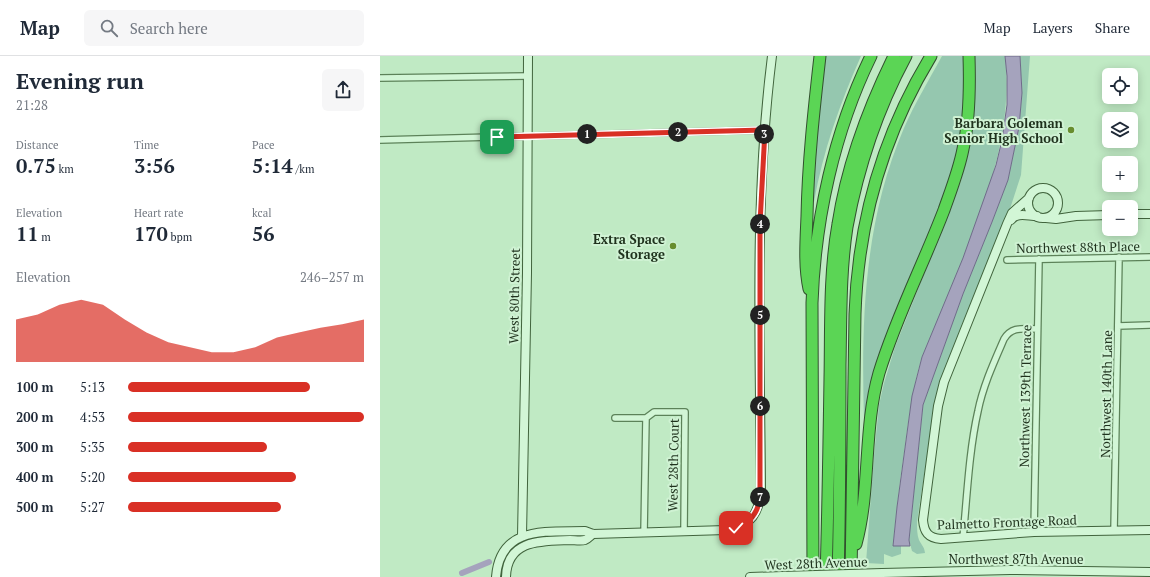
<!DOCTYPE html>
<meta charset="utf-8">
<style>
:root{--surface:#fff;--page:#f6f6f7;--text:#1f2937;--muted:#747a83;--line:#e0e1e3;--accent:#d93025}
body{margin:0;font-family:"PT Serif",serif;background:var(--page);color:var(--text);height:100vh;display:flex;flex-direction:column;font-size:15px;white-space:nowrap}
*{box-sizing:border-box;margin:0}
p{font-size:13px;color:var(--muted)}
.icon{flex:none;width:22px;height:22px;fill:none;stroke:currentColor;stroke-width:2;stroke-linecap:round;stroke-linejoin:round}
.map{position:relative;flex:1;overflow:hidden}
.drawer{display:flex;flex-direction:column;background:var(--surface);width:380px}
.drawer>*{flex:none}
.tools{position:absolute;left:722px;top:12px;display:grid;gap:8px}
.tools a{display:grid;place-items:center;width:36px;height:36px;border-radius:6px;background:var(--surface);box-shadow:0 2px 10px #0003;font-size:20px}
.pin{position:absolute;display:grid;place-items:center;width:34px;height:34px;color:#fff;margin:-17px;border-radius:8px;box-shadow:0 2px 6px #0006}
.km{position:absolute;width:20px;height:20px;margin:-10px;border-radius:50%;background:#222;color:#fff;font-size:11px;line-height:20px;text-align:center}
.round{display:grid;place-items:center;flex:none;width:42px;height:42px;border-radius:6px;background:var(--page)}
.headline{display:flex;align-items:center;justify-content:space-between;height:68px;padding:0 16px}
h1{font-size:22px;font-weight:700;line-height:30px}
.metrics{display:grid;grid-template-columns:repeat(3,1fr);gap:6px;height:68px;padding:4px 16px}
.metrics div{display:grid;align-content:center}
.metrics b{font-size:20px;font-weight:700}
.metrics small{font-size:11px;font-weight:400}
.metrics p{font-size:11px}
.chart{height:112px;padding:8px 16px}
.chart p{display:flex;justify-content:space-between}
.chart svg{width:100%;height:72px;margin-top:4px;fill:var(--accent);opacity:.7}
ul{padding:0 16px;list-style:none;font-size:13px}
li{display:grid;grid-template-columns:64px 48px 1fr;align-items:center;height:30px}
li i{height:10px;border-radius:5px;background:var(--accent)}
header{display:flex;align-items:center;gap:24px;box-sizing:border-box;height:56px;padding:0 20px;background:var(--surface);border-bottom:1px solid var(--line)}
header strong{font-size:19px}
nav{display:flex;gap:22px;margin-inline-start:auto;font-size:14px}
.search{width:280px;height:36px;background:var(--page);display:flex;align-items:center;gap:10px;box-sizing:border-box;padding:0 14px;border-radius:6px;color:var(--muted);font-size:15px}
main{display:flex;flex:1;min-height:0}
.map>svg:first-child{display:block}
.green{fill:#95c7af}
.water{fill:#a5a3bd;stroke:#6f6b89}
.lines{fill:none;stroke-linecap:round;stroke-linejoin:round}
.canal{stroke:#a5a3bd;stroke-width:6}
.street-casing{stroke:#5c8259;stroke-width:8}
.secondary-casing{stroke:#41643d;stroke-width:10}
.highway-casing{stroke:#32502e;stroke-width:13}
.street{stroke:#d2f6d6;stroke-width:5.5}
.secondary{stroke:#d2f6d6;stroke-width:8}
.highway{stroke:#5bd555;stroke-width:11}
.secondary-bridge-casing{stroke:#41643d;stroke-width:10;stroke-linecap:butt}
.secondary-bridge{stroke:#d2f6d6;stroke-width:8}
.route-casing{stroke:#fff;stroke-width:8}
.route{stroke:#d93025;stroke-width:5}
.poi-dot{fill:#688d2e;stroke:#cff2d3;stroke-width:1.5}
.labels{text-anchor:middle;stroke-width:4;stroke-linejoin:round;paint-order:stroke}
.poi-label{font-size:13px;font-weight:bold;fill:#1f321d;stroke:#cff2d3;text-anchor:end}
.street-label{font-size:13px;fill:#1f321d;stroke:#cff2d3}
</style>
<header>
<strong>Map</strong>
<div class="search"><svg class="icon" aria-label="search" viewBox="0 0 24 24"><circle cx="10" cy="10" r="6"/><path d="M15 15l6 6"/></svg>Search here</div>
<nav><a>Map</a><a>Layers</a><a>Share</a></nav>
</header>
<main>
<section class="drawer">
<div class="headline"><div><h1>Evening run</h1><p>21:28</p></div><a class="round"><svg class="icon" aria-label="share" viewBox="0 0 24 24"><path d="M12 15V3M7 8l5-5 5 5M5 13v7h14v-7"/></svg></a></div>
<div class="metrics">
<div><p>Distance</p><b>0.75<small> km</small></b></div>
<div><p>Time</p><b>3:56</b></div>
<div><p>Pace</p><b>5:14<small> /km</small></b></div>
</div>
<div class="metrics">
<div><p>Elevation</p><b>11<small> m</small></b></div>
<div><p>Heart rate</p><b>170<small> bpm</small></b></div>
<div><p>kcal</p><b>56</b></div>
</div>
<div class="chart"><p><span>Elevation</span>246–257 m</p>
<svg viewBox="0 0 160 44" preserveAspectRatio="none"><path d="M0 44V18L10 15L20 9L30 6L40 9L50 18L60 26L70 32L80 35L90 38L100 38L110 35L120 29L130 26L140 23L150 21L160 18V44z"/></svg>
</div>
<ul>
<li><b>100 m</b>5:13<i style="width:77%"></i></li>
<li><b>200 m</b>4:53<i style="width:100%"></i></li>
<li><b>300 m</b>5:35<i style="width:59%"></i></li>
<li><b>400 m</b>5:20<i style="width:71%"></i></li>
<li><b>500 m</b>5:27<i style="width:65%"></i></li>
</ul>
</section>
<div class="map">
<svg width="770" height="521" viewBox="0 0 770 521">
<rect width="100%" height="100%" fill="#c0eac4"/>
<path class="green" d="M445 0H481C460 47 443 95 434 146H431L437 78Z
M562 0H584C584 38 583 72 574 110L486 364H484C481 264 484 165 524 72 535 47 549 24 562 0Z
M595 0H625C635 90 594 174 561 256 555 271 548 286 542 301 533 330 529 360 525 390 520 423 516 456 513 490H521V498L512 501 504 498V508L486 507 494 399 499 349 504 327 515 291 581 125C593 80 597 46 595 0Z
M640 0H650L641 119 627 162 582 268 562 322 556 341 537 466C537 472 537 479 539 484 542 490 544 490 545 497L537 498 532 495 529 484 543 349 583 238 612 166 628 124 639 71 642 37Z"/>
<path class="water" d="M625 0H640L642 37 639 71 628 124 612 166 583 238 543 349 529 484 530 490H513L517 451 532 340 542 301 583 202 616 109 622 84 627 49V20Z"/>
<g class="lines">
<path class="canal" d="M82 517 109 506"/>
<g class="street-casing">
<path id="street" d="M0 22 148 20
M0 84 385 74
M627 204 770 201
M738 270 770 269
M235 362H266
M734 475 739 201
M654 476 659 203
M264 477 266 362 274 356H305L304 476
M583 482C587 441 589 395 598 355 603 330 614 306 624 283 632 270 643 273 657 273"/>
</g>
<g class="secondary-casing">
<path id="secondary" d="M648 147a15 15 0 1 1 30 0a15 15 0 1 1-30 0Z
M649 142 632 157 627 168 564 326 558 350 543 464C544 476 548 482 561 483L654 476 770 474
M751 158H770
M666 162 676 163 696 160 729 159
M631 164C637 156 647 160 657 160
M142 480 147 217 148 0
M502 517 630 514 770 516
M116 521C120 469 167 476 205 475L213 478 346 474C371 471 380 456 381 432 380 288 374 143 392 0
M126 521C127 483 162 485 190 484 194 484 201 485 205 484 208 483 211 479 213 478
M370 521 403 520"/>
</g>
<g class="highway-casing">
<path id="highway" d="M429 233C424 209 426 185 427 160 428 107 434 53 440 0
M476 488C491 433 483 373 499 317 516 261 543 209 564 154 571 134 579 114 583 93 590 63 590 31 589 0
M433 521 432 247C435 163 454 76 491 0
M446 521C448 455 449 388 450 322 451 270 449 219 458 168 467 109 488 53 514 0
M458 521C460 451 460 380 460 309 461 263 460 216 467 171 478 111 497 54 526 0
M471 521 475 258C478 166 503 79 551 0"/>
</g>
<use href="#street" class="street"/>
<use href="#secondary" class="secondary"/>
<use href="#highway" class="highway"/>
<g class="secondary-bridge-casing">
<path id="secondary-bridge" d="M403 520 502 517"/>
</g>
<use href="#secondary-bridge" class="secondary-bridge"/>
</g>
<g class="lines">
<g class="route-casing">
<path id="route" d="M117 81 385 74 380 167V442C378 456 370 467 356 472"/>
</g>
<use href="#route" class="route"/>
</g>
<g class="poi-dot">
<circle cx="691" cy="74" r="4"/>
<circle cx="293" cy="190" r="4"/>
</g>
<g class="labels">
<g class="poi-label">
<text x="683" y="72">Barbara Goleman<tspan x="683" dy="15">Senior High School</tspan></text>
<text x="285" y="188">Extra Space<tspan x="285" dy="15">Storage</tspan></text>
</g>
<g class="street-label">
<text transform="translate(698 191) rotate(-1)" y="5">Northwest 88th Place</text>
<text transform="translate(134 240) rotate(-89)" y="5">West 80th Street</text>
<text transform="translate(726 338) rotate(-89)" y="5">Northwest 140th Lane</text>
<text transform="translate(645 340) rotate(-89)" y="5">Northwest 139th Terrace</text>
<text transform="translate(293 409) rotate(-89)" y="5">West 28th Court</text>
<text transform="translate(627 466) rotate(-2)" y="5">Palmetto Frontage Road</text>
<text x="636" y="508">Northwest 87th Avenue</text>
<text transform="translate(436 507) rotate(-2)" y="5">West 28th Avenue</text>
</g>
</g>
</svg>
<div class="tools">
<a><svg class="icon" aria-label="locate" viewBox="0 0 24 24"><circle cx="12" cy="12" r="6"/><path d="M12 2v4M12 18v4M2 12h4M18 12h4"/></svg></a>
<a><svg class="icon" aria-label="layers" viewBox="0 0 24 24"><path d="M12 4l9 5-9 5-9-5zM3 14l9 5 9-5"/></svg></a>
<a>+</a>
<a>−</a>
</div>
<div class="pin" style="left:117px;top:81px;background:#1e9e55"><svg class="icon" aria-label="arrive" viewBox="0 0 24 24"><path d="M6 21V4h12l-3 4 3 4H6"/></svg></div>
<div class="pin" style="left:356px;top:472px;background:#d93025"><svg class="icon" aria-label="check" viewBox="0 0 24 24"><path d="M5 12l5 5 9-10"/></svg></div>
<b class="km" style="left:207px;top:78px">1</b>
<b class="km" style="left:298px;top:76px">2</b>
<b class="km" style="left:384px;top:78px">3</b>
<b class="km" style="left:380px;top:168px">4</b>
<b class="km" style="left:380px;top:259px">5</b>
<b class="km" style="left:380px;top:350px">6</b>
<b class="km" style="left:380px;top:441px">7</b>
</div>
</main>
